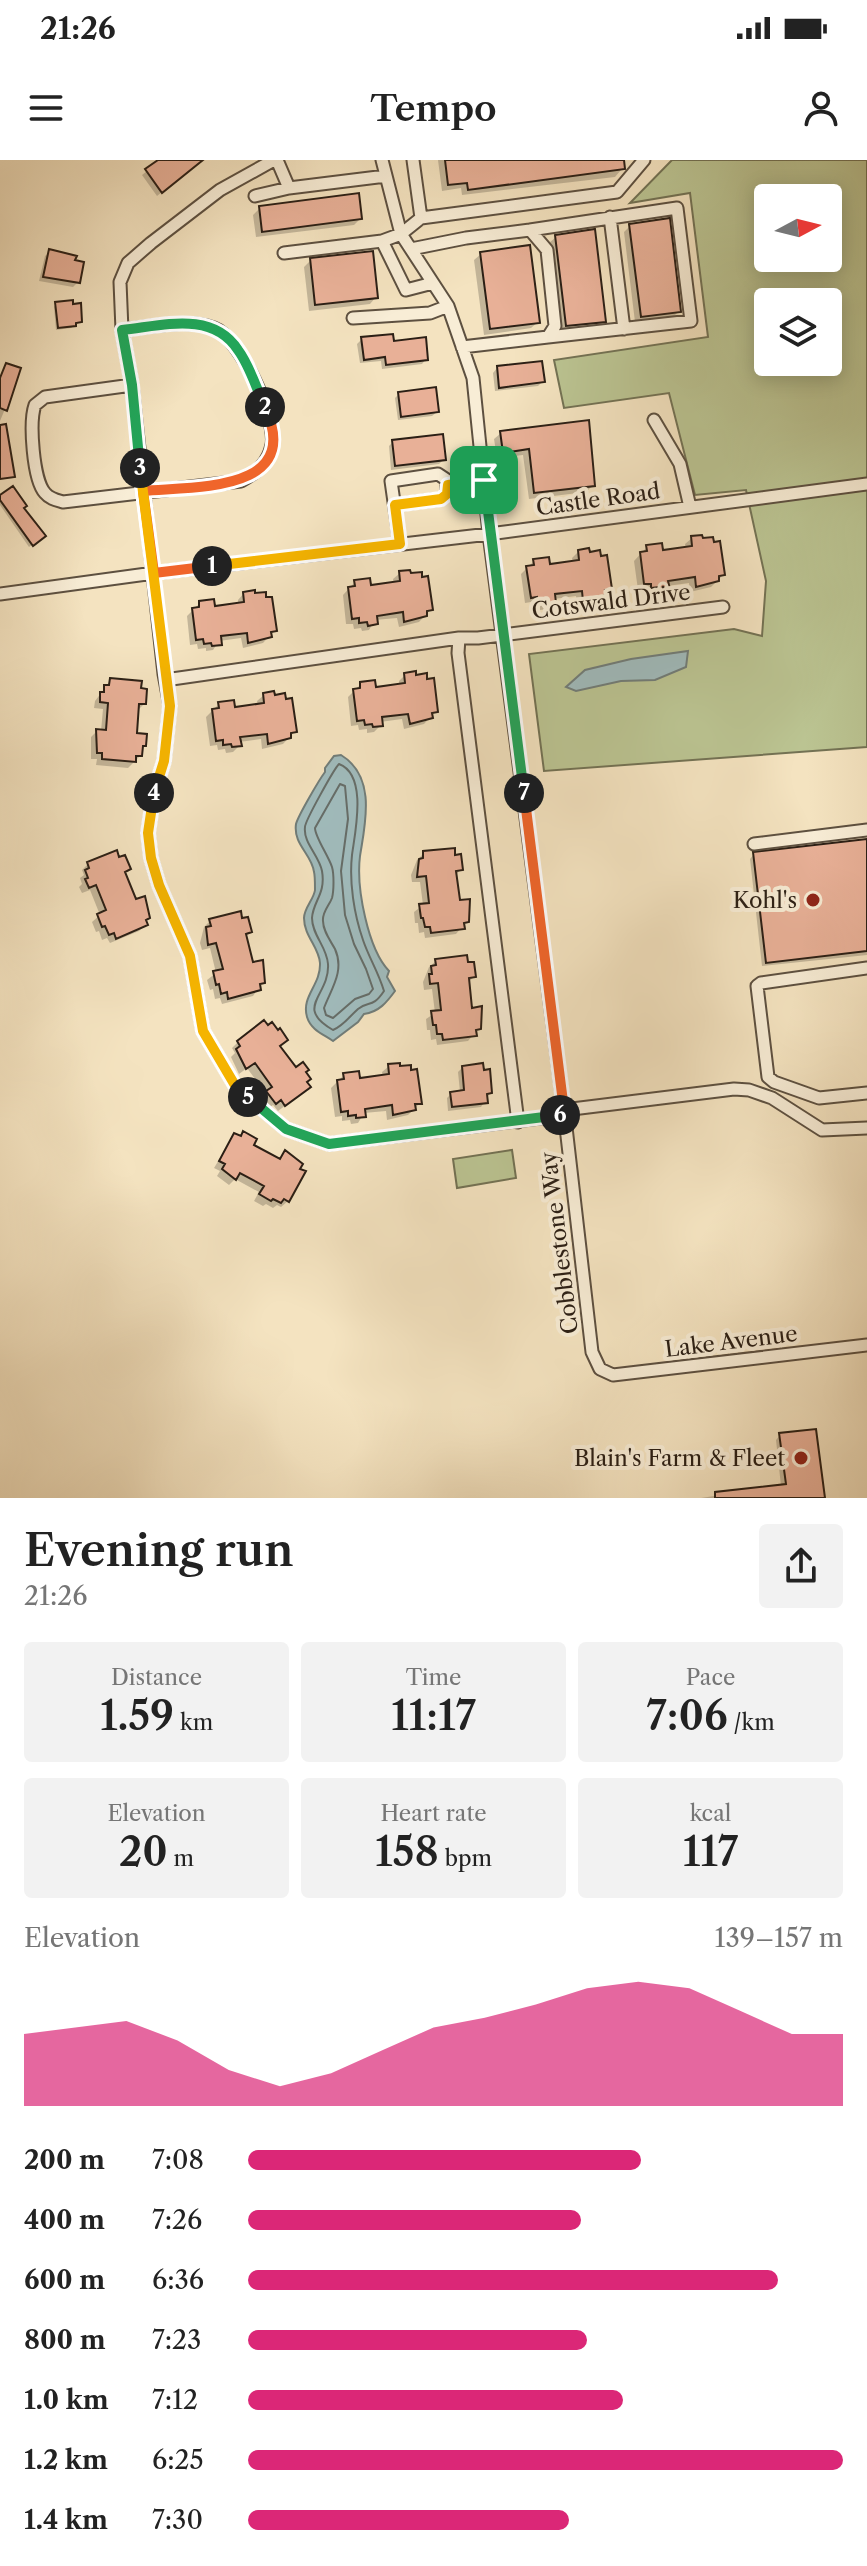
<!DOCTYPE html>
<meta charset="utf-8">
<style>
:root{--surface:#fff;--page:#f2f2f2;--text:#222;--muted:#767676;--accent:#db2777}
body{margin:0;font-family:"Libre Caslon Text",serif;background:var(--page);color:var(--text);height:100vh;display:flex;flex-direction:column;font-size:30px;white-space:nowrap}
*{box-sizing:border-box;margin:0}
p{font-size:26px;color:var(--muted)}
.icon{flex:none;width:44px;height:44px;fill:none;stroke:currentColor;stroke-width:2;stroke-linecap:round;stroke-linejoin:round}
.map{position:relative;height:1338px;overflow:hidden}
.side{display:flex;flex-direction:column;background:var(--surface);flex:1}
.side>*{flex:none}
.needle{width:52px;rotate:83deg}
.tools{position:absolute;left:754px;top:24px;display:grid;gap:16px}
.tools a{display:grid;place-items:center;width:88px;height:88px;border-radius:8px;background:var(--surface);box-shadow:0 4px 20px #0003;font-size:40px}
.pin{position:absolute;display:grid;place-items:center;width:68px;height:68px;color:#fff;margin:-34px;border-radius:16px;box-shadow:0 4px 12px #0006}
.km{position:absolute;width:40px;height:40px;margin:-20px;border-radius:50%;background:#222;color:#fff;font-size:22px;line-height:40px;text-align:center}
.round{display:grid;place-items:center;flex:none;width:84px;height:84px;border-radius:8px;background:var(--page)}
.summary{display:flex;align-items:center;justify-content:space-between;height:136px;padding:0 24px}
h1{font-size:44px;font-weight:600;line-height:60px}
.stats{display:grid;grid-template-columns:repeat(3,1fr);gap:12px;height:136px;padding:8px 24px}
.stats div{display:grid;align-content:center;border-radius:8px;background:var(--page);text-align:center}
.stats b{font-size:40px;font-weight:600}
.stats small{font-size:22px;font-weight:400}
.stats p{font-size:22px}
.chart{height:224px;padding:16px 24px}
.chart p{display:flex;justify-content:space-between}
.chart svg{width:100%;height:144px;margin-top:8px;fill:var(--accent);opacity:.7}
ul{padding:0 24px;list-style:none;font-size:26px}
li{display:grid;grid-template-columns:128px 96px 1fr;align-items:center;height:60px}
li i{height:20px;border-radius:10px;background:var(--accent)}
.status{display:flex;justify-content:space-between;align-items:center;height:56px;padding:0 40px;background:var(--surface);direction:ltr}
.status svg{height:22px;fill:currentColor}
header{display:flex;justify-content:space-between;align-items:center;height:104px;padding:0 24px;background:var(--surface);font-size:36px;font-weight:600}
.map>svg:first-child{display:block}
.green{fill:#bbc492;stroke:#737254;stroke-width:2;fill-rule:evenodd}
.water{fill:#a0bbbc;stroke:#717d79;stroke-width:2}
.shadow{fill:#0003}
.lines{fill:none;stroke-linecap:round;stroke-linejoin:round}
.shore{stroke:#666d68;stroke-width:2}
.building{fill:#e8b097;stroke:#2b1f15;stroke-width:2}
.minor-casing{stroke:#5d5040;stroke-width:15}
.minor{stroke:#f8edd6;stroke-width:11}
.split-1-casing{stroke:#fff;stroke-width:16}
.split-2-casing{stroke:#fff;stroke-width:16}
.split-3-casing{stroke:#fff;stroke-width:16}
.split-4-casing{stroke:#fff;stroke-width:16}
.split-5-casing{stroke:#fff;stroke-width:16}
.split-6-casing{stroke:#fff;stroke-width:16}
.split-7-casing{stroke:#fff;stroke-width:16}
.split-8-casing{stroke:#fff;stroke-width:16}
.split-1{stroke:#f5b400;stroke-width:10}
.split-2{stroke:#f0652b;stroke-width:10}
.split-3{stroke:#22a559;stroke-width:10}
.split-4{stroke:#f5b400;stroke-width:10}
.split-5{stroke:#f5b400;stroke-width:10}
.split-6{stroke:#22a559;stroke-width:10}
.split-7{stroke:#f0652b;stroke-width:10}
.split-8{stroke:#22a559;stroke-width:10}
.poi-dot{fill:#8f2418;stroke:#f8edd6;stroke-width:3}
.labels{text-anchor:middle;stroke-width:8;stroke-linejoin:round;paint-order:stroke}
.street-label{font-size:22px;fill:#2b1f15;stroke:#f8edd6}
.poi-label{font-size:22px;fill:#2b1f15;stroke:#f8edd6;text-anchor:end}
</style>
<div class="status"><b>21:26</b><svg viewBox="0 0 49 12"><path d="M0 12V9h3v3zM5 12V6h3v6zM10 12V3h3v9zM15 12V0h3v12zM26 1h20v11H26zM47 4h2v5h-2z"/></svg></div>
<header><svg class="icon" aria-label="menu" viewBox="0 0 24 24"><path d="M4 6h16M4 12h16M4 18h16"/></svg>Tempo<svg class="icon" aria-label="person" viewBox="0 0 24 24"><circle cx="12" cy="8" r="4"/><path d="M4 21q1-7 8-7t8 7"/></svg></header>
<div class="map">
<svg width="867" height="1338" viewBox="0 0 867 1338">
<rect width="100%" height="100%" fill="#f4e3c0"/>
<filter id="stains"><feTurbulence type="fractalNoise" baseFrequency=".0025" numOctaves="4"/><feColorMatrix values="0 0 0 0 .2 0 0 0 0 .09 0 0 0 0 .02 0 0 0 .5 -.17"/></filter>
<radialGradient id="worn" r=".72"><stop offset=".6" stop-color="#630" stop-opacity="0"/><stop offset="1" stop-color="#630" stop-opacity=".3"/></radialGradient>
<path class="green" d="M672 0H867V587L544 611 529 494 734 469 762 476 766 421 746 330 695 335 669 233 564 248 554 200 708 177 690 33 630 43ZM768 38H828V98H768ZM768 142H828V202H768Z
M512 990 516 1018 457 1028 453 999Z"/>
<path class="water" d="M688 491 686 507 655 520 621 521 576 531 566 527 585 510 631 499Z
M341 595C377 617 365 664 360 696 356 728 368 789 389 811L387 817 395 831C387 842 379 852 364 854L358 862 333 881C323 874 311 870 307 857 301 836 321 825 320 803 319 787 304 776 304 758 304 748 314 739 315 730 315 726 315 715 314 712 312 694 293 685 296 664 298 656 319 620 325 612V608L334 596Z"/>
<path class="shadow" d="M161 0H202L157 36 142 15Z
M438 0H621V10L615 17 462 35 461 28 442 31Z
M260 48 360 59 354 65 256 77 253 55Z
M630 66 679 151 673 157 635 162 624 72Z
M556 77 604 161 598 168 560 172 549 83Z
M50 92 78 122 73 127 39 121 45 96Z
M481 94 538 162 531 168 484 175 474 100Z
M311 100 376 137 370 144 309 151 304 107Z
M56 144 71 146 80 161 71 168 56 170 54 147Z
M362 179 392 184 426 199 422 204 382 209 381 201 360 203 357 184Z
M6 205 13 230 0 261V217Z
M497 208 543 221 538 226 495 231 493 213Z
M399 234 437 252 432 256 398 260 395 238Z
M501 273 593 325 586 332 529 339 523 295 497 298 494 279Z
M393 282 444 299 439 304 391 310 389 286Z
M0 337 22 348 41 378 29 387 0 345Z
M692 378 723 415 711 427 690 432 689 423 667 426 661 435 654 436 653 433 645 434V429L638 430 634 401 647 387 661 392 686 389 685 384Z
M578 392 609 428 597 441 577 446 576 436 554 439 548 449 540 450V446L532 447 531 442 525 443 521 414 534 401 548 406 573 403 572 398Z
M400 413 431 449 419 462 399 467 397 458 375 460 369 470 362 471 361 468 354 469 353 464H346L343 435 355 422 369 427 394 424 393 419Z
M244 433 275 470 263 483 243 488 241 478 219 481 213 490 206 491V488L198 489 197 484 190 485 187 456 200 443 213 448 238 445V440Z
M405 515 436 551 424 564 404 569 402 559 380 562 381 565 374 572 367 573V569L359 570 358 565 351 566 348 537 361 524 374 529 399 526V521Z
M111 520 144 544 137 551 135 575 144 585 140 589V596L128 608 96 605 97 599H91V577L97 571H101L103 549 94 548 95 541Z
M264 535 295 571 283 584 262 589 261 579 239 582 240 585 233 592 226 593 225 589 218 590 217 585 210 586 206 557 219 544 233 549 258 546 257 541Z
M867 681V795L762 806 750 699 754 694Z
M424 693 454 697 461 709 455 716 458 742 467 761 456 774 425 778 424 772 419 773 418 763H415L414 752 423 745 420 722H412L411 715 417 700Z
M88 704 129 709 123 714 145 765 139 771 110 783 107 778 102 780 99 771 96 772 92 762 100 755 90 730 82 733 79 727 82 724 80 718 84 715 82 710Z
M210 761 250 771 244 777 251 805 263 822 253 836 222 844 220 838 215 839 213 829 210 830 207 820 216 813 210 788 202 790 200 783 204 767Z
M436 801 474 817 467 823 470 850 479 868 468 881 437 885 436 879 431 880 430 870H427L426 859 435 853 432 829 424 830 423 822 429 807Z
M238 882 278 887 305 922 302 933 278 951 273 945 269 948 261 939 266 934 247 908 239 914 231 897 235 893 232 888Z
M389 906 420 943 408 955 387 960 386 951 364 953 358 963 351 964 350 960 342 961V956L335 957 331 928 344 915 358 920 383 917 382 912Z
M462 908 490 933 481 947 448 951 447 938 451 934 460 932 458 912Z
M234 975 278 1000 285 993 288 1041 281 1047 277 1045 273 1048 266 1044 263 1046 254 1041 259 1032 235 1019 229 1025 217 1016 220 1011 214 1008Z
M780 1275 823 1338H701L781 1326 776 1280Z"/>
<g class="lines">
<path class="shore" d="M339 604C368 615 355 672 352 695 349 722 354 754 363 780 369 798 378 811 384 831 372 849 369 840 358 849 349 857 343 866 333 870 293 847 330 836 328 804 327 787 312 775 312 758 313 741 326 734 322 711 319 695 303 683 305 667 305 661 334 609 339 604Z
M340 624 345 626 348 659 341 711 345 755 354 784 366 809 373 829 369 834 355 839 333 858 326 855 324 848C331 829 345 811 335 789 330 780 323 771 323 761 322 752 329 746 332 738 334 730 334 714 332 707 328 695 315 677 315 668Z"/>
</g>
<path class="building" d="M158 0H203L162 33 145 9Z
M445 0H624L625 9 468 30 467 23 448 25Z
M359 33 362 59 262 72 259 46Z
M670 58 681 152 641 157 629 64Z
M595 69 606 162 566 166 555 75Z
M530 85 540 163 490 169 480 92Z
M49 89 77 96 75 100 84 102 80 123 43 117Z
M373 91 378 138 315 145 310 98Z
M73 140V144L81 143 82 162 76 163V166L58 168 55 142Z
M393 174 394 181 426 177 428 200 386 205 385 197 364 200 361 177Z
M542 201 545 222 499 228 497 206Z
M6 203 21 208 7 251 0 248V218Z
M436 227 439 252 401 257 398 232Z
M589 260 595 326 534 333 529 289 503 293 500 271Z
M6 264 15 317 0 319V265Z
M443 274 446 300 395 306 392 280Z
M13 326 27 346 24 348 46 376 33 386 0 340V335Z
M702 375 703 378 713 377 714 382 720 381 725 415 719 416V421L696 427 695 417 668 421 670 429 660 431 659 427 651 428V424H644L640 392 647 391 646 385 662 383 663 390 692 386 691 376Z
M589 388 590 392 600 390 601 396 607 395 612 429 605 430 606 435 583 441 582 431 555 434 556 443 546 444V441L538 442 537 437 531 438 526 406 534 405 533 399 549 397 550 404 579 400 578 390Z
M410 410 411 413 422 412V417L428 416 433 450 427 451V456L404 462 403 452 377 456 378 464 368 466 367 462 359 463V458L352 459 348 427 355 426 354 420 370 418 371 425 400 421 399 411Z
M255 430V433L266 432V437H272L277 471 271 472 272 477 248 483 247 473 221 476 222 485 212 486 211 483 204 484 203 479 196 480 192 448 199 447V441L214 439 215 446 244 442 243 432Z
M416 511V515L427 513V519L434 518 438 552 432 553 433 558 410 564 408 554 382 557 383 566 373 567 372 564 365 565 364 560 357 561 353 529 360 528V522L375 520 376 527 405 523 404 513Z
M110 518 142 521 141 528 147 529 146 544H139L137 573 147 574 146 586H143L142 596H136V602L102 599V593H97L96 569 106 570 108 543 100 542V532H104V525H109Z
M274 531 275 535 285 533 286 539 292 538 297 572 291 573V578L268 584 267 574 240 577 242 586 232 587 231 584 223 585V580L216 581 212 549 219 548 218 542 234 540 235 547 264 543 263 533Z
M867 679V791L766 803 753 692Z
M455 688V695L461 694 463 710 456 711 460 740 470 739 469 762 464 763 465 769 431 773 430 767H425L423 758H421L419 744 429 743 426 716 417 717 419 699 423 698V691Z
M117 690 119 697 125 695 131 709 125 712 136 739 145 736 150 758 146 760 148 765 116 779 114 773 109 775 105 766 102 767 97 754 106 750 96 725 89 728 85 719 88 718 85 710 89 708 87 702Z
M241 751 242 758 248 757 252 772 246 774 253 802 263 800 265 823 260 824 261 830 228 839 227 832 221 834 219 824 216 825 213 811 223 809 216 783 208 785 206 767 211 766 209 759Z
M467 795 468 802H474L476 817 469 818 472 848 482 846 481 869 476 870 477 876 443 880 442 874H437L436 865H433L431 851 441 850 438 823 430 824 429 814H432L431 806 436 805 435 799Z
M264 860 268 865 272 862 278 870 280 868 288 880 280 886 296 907 303 902 309 910 306 912 311 919 307 922 311 927 285 946 281 940 276 944 266 931 272 927 255 903 246 909 236 889 240 886 237 881Z
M400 903V906L411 905V910L417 909 422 944H415L416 950 393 955 392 945 365 949 366 957 356 958V955L348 956V951L341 952 337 920 344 919 343 913 359 911 360 918 389 914 388 904Z
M483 903 484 910 490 909 492 933 487 934 488 943 452 947 450 932 464 930 462 906Z
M243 971 257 979 254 985 280 999 285 990 303 1004 300 1009 306 1011 289 1042 284 1039 281 1043 273 1039 271 1041 259 1034 264 1026 240 1013 236 1020 222 1009 225 1004 219 1001 234 973 241 976Z
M816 1269 825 1338H715V1332L786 1324 779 1273Z"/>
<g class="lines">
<g class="minor-casing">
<path id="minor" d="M274 0 220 30 151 83 128 103 120 122 122 170 132 225 164 514 170 546 164 601 154 633 148 673 151 698 159 725 190 796 203 871 236 927 286 969 329 984 565 955
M277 0 289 28
M382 0 401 74 448 146 473 218 489 374 564 950 592 1192 600 1209 613 1215 867 1185
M255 36 289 28 386 16
M610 57 624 169
M421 58 617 32 644 0
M530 70 677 48 691 161 548 177
M382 81 406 130 433 123
M411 89 466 78 530 70 547 90 555 166 548 177 462 187
M284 93 382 81 401 74 421 58 413 0
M353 158 430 153 448 146
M122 170C151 167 186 158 214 168 240 177 277 259 272 285 268 304 257 312 241 321L63 342C56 340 50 339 45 333 33 320 29 262 35 245L45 237 132 225
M654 260 680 304 690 347
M448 325 484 320
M395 345 441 339 447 334V320L438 314 391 321 400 384
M0 434 154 413 489 374 867 324
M165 520 459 478
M754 684 867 670
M867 808 761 823 757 826 768 917 774 922 819 938 867 933
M564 950 734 929 749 930 772 938 822 970 867 968
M518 962 458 493 459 478H478L723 447"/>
</g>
<use href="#minor" class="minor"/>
</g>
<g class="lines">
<g class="split-1-casing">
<path id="split-1" d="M212 406 400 384 395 345 441 339 447 334 448 325 484 320"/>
</g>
<g class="split-2-casing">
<path id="split-2" d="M212 406 154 413 143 331C196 326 304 333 265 247"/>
</g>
<g class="split-3-casing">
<path id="split-3" d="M140 308 132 225 122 170C162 166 212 150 238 190 250 206 256 228 265 247"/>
</g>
<g class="split-4-casing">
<path id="split-4" d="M140 308 170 546 164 601 154 633"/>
</g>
<g class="split-5-casing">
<path id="split-5" d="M154 633 148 673 151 698 159 725 190 796 203 871 236 927 248 937"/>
</g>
<g class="split-6-casing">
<path id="split-6" d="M248 937 286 969 329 984 560 955"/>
</g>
<g class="split-7-casing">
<path id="split-7" d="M524 633 564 950 565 955H560"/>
</g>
<g class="split-8-casing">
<path id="split-8" d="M484 320 524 633"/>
</g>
<use href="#split-1" class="split-1"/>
<use href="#split-2" class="split-2"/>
<use href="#split-3" class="split-3"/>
<use href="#split-4" class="split-4"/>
<use href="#split-5" class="split-5"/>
<use href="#split-6" class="split-6"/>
<use href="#split-7" class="split-7"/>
<use href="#split-8" class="split-8"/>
</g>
<g class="poi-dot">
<circle cx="813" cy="740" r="8"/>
<circle cx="801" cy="1298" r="8"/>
</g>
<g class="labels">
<g class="street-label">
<text transform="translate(598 339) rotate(-8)" y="8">Castle Road</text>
<text transform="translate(611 441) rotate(-7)" y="8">Cotswald Drive</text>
<text transform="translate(559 1083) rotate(-97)" y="8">Cobblestone Way</text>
<text transform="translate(731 1181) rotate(-7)" y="8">Lake Avenue</text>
</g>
<g class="poi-label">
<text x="797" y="748">Kohl's</text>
<text x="785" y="1306">Blain's Farm &amp; Fleet</text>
</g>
</g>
<rect width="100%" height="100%" filter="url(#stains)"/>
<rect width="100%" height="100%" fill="url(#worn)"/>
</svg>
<div class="tools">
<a><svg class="needle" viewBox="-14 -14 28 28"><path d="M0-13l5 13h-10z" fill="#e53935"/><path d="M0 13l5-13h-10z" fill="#767676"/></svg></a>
<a><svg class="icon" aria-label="layers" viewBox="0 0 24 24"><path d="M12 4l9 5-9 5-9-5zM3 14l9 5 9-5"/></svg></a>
</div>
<div class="pin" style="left:484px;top:320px;background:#1e9e55"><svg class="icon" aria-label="arrive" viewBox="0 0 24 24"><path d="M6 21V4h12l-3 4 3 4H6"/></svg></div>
<b class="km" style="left:212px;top:406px">1</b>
<b class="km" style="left:265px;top:247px">2</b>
<b class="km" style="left:140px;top:308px">3</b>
<b class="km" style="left:154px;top:633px">4</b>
<b class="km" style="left:248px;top:937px">5</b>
<b class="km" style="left:560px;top:955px">6</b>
<b class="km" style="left:524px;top:633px">7</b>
</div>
<section class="side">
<div class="summary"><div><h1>Evening run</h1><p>21:26</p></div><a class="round"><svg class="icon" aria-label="share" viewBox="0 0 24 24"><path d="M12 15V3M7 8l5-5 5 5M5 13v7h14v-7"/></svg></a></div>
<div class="stats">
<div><p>Distance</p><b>1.59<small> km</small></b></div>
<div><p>Time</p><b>11:17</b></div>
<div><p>Pace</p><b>7:06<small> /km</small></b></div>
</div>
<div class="stats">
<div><p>Elevation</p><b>20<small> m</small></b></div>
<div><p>Heart rate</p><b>158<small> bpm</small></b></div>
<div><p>kcal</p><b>117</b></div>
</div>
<div class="chart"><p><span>Elevation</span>139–157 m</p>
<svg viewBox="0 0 160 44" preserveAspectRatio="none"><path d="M0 44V22L10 20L20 18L30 24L40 33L50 38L60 34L70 27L80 20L90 17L100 13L110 8L120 6L130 8L140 15L150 22L160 22V44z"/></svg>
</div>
<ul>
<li><b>200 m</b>7:08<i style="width:66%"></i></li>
<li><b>400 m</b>7:26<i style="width:56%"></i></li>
<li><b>600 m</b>6:36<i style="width:89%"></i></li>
<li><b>800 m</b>7:23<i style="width:57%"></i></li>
<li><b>1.0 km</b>7:12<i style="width:63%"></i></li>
<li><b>1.2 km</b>6:25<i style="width:100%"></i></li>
<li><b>1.4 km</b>7:30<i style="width:54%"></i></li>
</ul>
</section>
